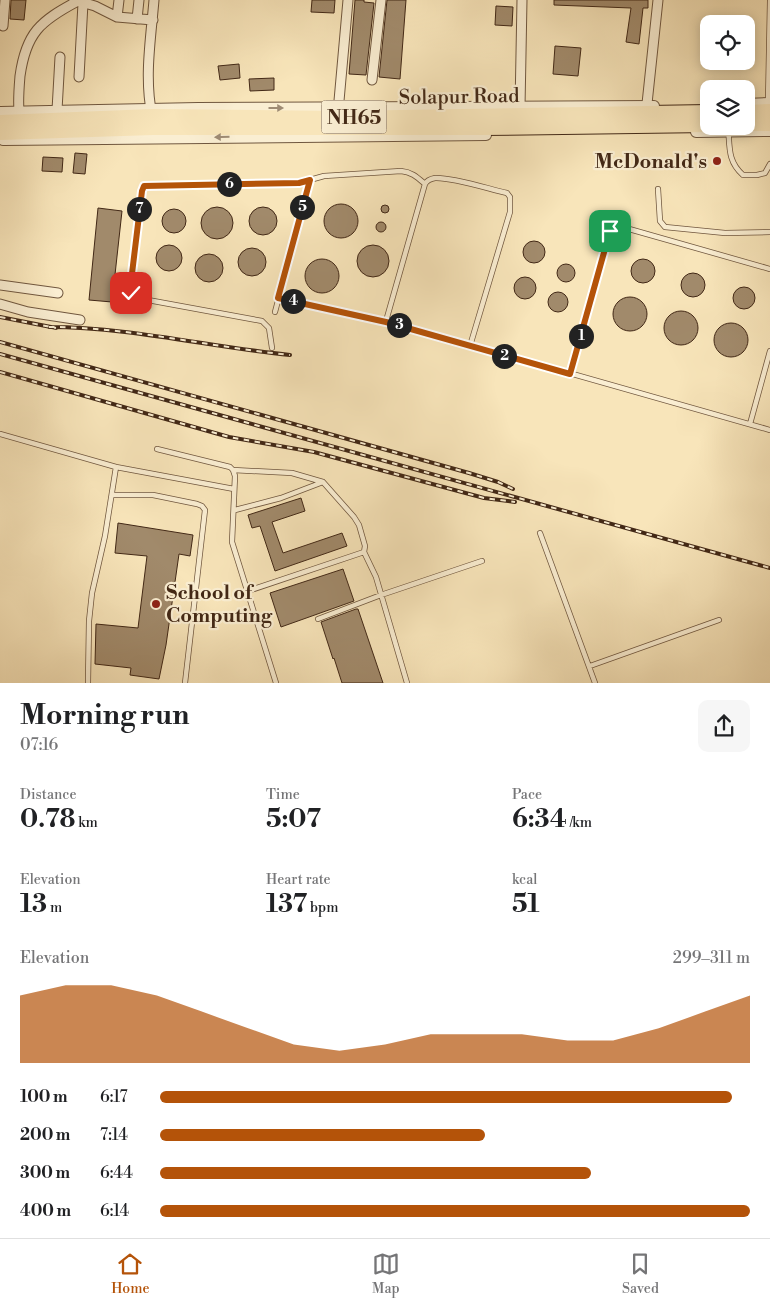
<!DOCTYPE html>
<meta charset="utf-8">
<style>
:root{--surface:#fff;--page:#f6f6f6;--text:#202124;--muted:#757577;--line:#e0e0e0;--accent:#b45309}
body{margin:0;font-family:"Libre Bodoni",serif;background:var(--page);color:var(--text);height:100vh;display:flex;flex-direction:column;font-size:19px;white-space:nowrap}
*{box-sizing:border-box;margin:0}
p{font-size:16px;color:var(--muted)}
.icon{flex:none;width:28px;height:28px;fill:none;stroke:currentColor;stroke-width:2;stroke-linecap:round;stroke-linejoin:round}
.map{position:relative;height:683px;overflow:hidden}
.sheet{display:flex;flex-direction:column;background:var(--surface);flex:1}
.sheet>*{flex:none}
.buttons{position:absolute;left:700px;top:15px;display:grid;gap:10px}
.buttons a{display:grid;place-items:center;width:55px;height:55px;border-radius:10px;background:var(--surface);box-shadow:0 2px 12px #0003;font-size:25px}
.pin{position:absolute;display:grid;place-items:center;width:42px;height:42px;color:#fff;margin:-21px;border-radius:10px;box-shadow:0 2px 8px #0006}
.km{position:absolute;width:25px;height:25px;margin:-12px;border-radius:50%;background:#222;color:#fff;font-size:14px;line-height:25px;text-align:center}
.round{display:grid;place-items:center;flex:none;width:52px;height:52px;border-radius:10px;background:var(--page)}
.head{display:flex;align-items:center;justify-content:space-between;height:85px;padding:0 20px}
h1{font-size:28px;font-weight:800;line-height:38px}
.figures{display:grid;grid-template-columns:repeat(3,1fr);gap:8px;height:85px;padding:5px 20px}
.figures div{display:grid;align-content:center}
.figures b{font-size:25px;font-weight:800}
.figures small{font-size:14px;font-weight:400}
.figures p{font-size:14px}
.chart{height:140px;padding:10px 20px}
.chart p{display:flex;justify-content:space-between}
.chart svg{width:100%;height:90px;margin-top:5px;fill:var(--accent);opacity:.7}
ul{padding:0 20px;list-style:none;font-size:16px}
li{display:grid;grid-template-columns:80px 60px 1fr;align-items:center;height:38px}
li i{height:12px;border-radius:6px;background:var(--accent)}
.tab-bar{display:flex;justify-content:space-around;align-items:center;height:70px;border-top:1px solid var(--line);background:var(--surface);font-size:14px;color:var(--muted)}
.tab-bar a{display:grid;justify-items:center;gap:2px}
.tab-bar .active{color:var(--accent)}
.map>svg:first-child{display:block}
.building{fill:#a18a6b;stroke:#422816}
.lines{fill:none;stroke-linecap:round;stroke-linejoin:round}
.service-casing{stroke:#70573f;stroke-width:6}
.minor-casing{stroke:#70573f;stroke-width:11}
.tertiary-casing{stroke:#70573f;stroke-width:12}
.trunk-casing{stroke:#422816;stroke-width:16}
.service{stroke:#faeed2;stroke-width:4.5}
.minor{stroke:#faeed2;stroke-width:9}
.tertiary{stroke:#faeed2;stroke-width:10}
.trunk{stroke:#f8e5ba;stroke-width:14}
.rail-casing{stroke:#422816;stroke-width:4}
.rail{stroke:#faeed2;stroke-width:2;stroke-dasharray:5.5;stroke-linecap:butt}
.oneway{fill:#9e8b74}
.route-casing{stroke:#fff;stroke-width:10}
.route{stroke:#b45309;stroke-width:6}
.poi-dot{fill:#8f2418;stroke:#faeed2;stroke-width:2}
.labels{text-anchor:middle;stroke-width:4.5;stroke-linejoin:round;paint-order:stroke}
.shield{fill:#faeed2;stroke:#79634e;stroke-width:1}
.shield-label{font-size:19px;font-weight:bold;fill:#422816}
.street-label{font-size:20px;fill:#422816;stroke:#faeed2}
.poi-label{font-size:20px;font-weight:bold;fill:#422816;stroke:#faeed2;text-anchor:end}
</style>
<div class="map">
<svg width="770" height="683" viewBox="0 0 770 683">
<rect width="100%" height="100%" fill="#f8e5ba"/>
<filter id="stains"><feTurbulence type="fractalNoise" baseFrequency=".004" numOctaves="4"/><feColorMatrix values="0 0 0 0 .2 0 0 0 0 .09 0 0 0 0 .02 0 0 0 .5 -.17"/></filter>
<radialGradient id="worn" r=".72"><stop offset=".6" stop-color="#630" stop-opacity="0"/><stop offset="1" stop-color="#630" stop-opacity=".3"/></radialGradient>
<path class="building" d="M11 0H26L24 20 10 19Z
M312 0H335L334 13 311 12Z
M355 0H364V2L374 3 366 75 349 74Z
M387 0H406L400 79 379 77Z
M554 0H648V8H643L639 44 626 42 631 8 554 5Z
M496 6 513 7 512 26 495 25Z
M555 46 581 48 578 76 553 74Z
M239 64 240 78 220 80 218 66Z
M274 78V90L250 91 249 79Z
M75 153 87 154 85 174 73 173Z
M43 157 63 158 62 172 42 171Z
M324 221a17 17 0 1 1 34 0a17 17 0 1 1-34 0Z
M381 209a4 4 0 1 1 8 0a4 4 0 1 1-8 0Z
M201 223a16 16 0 1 1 32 0a16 16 0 1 1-32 0Z
M249 221a14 14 0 1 1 28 0a14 14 0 1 1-28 0Z
M98 208 122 211 112 302 89 300Z
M162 221a12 12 0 1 1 24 0a12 12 0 1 1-24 0Z
M376 227a5 5 0 1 1 10 0a5 5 0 1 1-10 0Z
M523 252a11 11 0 1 1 22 0a11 11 0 1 1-22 0Z
M357 261a16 16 0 1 1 32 0a16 16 0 1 1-32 0Z
M156 258a13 13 0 1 1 26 0a13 13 0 1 1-26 0Z
M238 262a14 14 0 1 1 28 0a14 14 0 1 1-28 0Z
M195 268a14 14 0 1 1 28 0a14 14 0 1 1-28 0Z
M305 276a17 17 0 1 1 34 0a17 17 0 1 1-34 0Z
M631 271a12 12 0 1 1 24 0a12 12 0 1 1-24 0Z
M557 273a9 9 0 1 1 18 0a9 9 0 1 1-18 0Z
M681 285a12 12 0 1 1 24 0a12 12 0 1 1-24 0Z
M514 288a11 11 0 1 1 22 0a11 11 0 1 1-22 0Z
M733 298a11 11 0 1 1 22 0a11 11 0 1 1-22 0Z
M548 302a10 10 0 1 1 20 0a10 10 0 1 1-20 0Z
M613 314a17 17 0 1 1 34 0a17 17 0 1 1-34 0Z
M664 328a17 17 0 1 1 34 0a17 17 0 1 1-34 0Z
M714 340a17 17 0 1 1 34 0a17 17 0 1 1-34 0Z
M301 498 305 511 272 522 283 553 342 533 347 546 275 571 260 526 252 528 248 515Z
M118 523 193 535 190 556 179 554 166 645 159 679 130 675 131 668 95 664 96 624 138 628 147 556 115 553Z
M343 569 354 601 281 627 270 593Z
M356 609H358L383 683H342L334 658 333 659 321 622Z"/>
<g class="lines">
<g class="service-casing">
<path id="service" d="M768 102 770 1
M728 126C730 146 727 161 743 175H757L765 173 770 164
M658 189 660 221 665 227 725 233 770 232
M278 298 386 321 770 430
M275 312 310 180
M386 321 425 184C427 180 430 179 435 178 452 177 489 189 507 193L510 197V212L470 346
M272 348 269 328 262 321 137 298 131 293 130 290 142 191 144 187 299 183 324 176 401 171C412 172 417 177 425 184
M570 374 610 231 615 225 770 269
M750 424 770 351
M0 434 116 467 105 536 92 593 89 621 88 683
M157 449 230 467 233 470 235 476 232 542 276 683
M116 467 234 489
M233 470 292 473 323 482 354 517 359 525 365 546 364 552 376 577 407 683
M112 495H153L197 504 202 506 205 510 185 683
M235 510 281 498 323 482
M540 533 595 683
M248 591 364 552
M318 619 381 595 482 561
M590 666 719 620"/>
</g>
<g class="minor-casing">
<path id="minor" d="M74 0 95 6 117 17 153 20
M117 17 119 0
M137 19 139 0
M3 26 5 0
M79 77 83 3
M372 80 381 0
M520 107 522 0
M57 110 60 57
M19 111C18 99 19 88 20 76 26 33 40 21 78 1
M338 112 348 0
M646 113 658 0
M152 115C144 78 151 37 154 0
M0 285 58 293
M0 304 28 312 80 320"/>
</g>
<g class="tertiary-casing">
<path id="tertiary" d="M746 104 770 103
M0 112 198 108 654 106
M696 132 770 131
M3 140 486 135"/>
</g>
<g class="trunk-casing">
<path id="trunk" d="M746 112 770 111
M0 122 152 116 338 118 709 112
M746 124H770
M0 133 153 128H483L709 125"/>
</g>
<use href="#service" class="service"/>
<use href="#minor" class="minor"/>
<use href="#tertiary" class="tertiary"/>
<use href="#trunk" class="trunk"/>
<g class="rail-casing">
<path id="rail" d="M0 317 56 328
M49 327C130 327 210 347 290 355
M0 342 469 473 498 482 513 489
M0 354 770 568
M0 372 229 437 314 452 484 498 515 502"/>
</g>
<use href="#rail" class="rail"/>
</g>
<defs><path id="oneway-solid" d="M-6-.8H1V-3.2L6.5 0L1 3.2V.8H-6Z" transform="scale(1.25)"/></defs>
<g class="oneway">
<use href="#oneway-solid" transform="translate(276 108)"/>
<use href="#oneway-solid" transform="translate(222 137) rotate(179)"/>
</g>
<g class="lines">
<g class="route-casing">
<path id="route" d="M131 293 130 290 142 191 144 186 299 183 310 180 278 298 386 322 570 374 610 231"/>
</g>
<use href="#route" class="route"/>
</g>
<g class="poi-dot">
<circle cx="717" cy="161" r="5"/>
<circle cx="156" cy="604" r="5"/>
</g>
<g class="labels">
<rect class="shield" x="321.5" y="100.5" width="65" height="33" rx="4"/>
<g class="shield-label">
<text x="354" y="124">NH65</text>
</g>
<g class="street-label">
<text transform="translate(459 96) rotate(-1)" y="7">Solapur Road</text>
</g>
<g class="poi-label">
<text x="707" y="168">McDonald's</text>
<text x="166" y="599" text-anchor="start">School of<tspan x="166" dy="23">Computing</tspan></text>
</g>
</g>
<rect width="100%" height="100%" filter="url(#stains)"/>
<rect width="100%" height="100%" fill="url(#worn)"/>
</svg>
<div class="buttons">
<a><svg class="icon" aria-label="locate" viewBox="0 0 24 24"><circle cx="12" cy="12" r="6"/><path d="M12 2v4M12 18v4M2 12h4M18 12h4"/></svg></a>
<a><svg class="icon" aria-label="layers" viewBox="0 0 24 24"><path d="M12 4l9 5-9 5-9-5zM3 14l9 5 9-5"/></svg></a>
</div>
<div class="pin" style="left:610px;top:231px;background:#1e9e55"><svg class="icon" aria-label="arrive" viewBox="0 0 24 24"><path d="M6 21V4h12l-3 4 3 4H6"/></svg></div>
<div class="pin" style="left:131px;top:293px;background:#d93025"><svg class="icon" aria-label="check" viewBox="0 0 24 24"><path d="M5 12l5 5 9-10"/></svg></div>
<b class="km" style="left:581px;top:336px">1</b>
<b class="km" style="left:504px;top:356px">2</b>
<b class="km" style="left:399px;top:325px">3</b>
<b class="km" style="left:293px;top:301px">4</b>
<b class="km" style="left:302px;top:207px">5</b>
<b class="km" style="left:229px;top:184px">6</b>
<b class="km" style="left:139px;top:209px">7</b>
</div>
<section class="sheet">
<div class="head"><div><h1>Morning run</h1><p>07:16</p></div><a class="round"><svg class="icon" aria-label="share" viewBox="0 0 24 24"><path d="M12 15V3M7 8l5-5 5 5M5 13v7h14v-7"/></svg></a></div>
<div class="figures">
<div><p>Distance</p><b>0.78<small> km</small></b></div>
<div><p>Time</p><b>5:07</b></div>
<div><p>Pace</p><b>6:34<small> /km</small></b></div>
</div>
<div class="figures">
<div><p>Elevation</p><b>13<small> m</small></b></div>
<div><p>Heart rate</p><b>137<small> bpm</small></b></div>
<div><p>kcal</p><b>51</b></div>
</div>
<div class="chart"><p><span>Elevation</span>299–311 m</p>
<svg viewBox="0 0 160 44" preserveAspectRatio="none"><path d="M0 44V11L10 6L20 6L30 11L40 19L50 27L60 35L70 38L80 35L90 30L100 30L110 30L120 33L130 33L140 27L150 19L160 11V44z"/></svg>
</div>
<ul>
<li><b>100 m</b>6:17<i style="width:97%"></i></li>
<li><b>200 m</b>7:14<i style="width:55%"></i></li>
<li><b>300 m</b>6:44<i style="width:73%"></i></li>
<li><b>400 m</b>6:14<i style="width:100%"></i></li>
</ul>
</section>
<nav class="tab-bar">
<a class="active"><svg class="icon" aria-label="home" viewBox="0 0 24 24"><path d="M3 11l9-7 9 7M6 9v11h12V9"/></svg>Home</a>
<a><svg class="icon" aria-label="map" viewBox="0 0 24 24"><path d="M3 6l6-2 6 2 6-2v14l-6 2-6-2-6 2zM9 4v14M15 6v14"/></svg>Map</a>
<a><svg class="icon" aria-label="saved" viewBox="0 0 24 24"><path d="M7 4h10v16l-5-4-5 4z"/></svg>Saved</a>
</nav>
